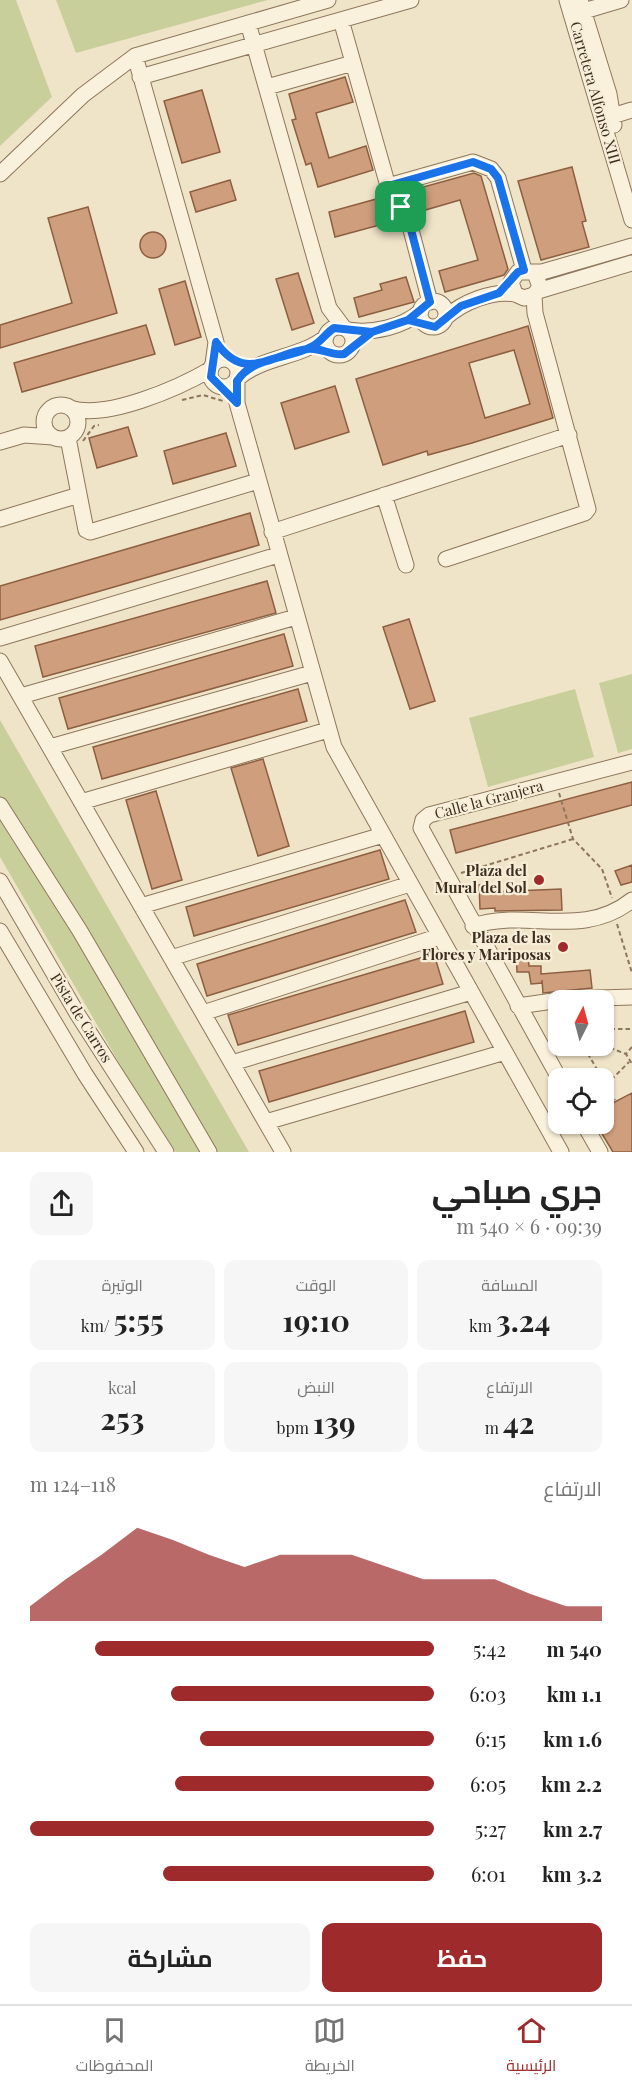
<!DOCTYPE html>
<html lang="ar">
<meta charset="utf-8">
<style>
:root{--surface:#fff;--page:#f6f6f6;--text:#222;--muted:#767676;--line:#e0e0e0;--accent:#9e2a2b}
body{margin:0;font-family:"Playfair Display",Cairo,serif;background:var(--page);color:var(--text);direction:rtl;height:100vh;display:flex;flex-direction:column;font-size:22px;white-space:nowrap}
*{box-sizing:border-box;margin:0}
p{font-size:20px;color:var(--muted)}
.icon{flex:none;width:33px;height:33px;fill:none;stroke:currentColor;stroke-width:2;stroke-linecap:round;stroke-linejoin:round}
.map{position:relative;height:1152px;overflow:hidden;direction:ltr}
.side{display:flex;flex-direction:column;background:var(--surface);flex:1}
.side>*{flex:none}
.needle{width:39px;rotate:6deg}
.buttons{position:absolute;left:548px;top:990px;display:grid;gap:12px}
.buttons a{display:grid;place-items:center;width:66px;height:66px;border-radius:12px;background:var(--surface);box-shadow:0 2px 4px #0004;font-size:30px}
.pin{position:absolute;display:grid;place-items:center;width:51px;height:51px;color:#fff;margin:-26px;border-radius:12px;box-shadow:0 3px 9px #0006}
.round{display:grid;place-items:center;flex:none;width:63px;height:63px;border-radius:12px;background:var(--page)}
.summary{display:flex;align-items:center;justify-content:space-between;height:102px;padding:0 30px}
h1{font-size:33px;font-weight:700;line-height:45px}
.stats{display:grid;grid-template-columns:repeat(3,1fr);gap:9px;height:102px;padding:6px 30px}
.stats div{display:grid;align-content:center;border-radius:12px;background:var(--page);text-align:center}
.stats b{font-size:30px;font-weight:700}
.stats small{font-size:16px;font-weight:400}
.stats p{font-size:16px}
.chart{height:168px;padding:12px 30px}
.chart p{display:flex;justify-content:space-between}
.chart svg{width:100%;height:108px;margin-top:6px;fill:var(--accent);opacity:.7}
.button{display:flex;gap:12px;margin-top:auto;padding:12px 30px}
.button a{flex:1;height:69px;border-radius:12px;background:var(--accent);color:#fff;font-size:24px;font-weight:700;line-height:69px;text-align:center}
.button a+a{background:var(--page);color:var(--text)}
ul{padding:0 30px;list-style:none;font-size:20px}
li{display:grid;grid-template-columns:96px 72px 1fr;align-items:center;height:45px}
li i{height:15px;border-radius:8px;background:var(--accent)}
.dock{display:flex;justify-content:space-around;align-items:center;height:84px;border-top:2px solid var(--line);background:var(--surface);font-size:16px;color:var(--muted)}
.dock a{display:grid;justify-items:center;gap:3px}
.dock .selected{color:var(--accent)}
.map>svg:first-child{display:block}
.green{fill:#c9cf9b}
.building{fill:#cf9f7d;stroke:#8d5f41;stroke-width:1.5;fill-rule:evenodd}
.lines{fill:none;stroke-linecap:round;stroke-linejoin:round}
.minor-casing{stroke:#8d765c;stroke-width:17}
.path{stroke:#8d765c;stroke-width:2;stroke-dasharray:4.5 3;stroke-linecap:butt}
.minor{stroke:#faf1dc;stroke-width:15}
.route-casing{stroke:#fff;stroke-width:12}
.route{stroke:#1a73e8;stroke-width:8}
.poi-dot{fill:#9e2a2b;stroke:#f7eed8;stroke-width:2}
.labels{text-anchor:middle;stroke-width:4.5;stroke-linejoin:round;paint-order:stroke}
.street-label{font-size:15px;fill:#3d2e20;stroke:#f7eed8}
.poi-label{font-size:15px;font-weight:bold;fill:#3d2e20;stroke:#f7eed8;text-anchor:end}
</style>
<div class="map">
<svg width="632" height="1152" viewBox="0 0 632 1152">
<rect width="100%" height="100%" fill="#f0e4c8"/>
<path class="green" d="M0 0H16L52 97 0 146Z
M56 0H268L76 53Z
M632 674V749L618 753 599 683Z
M575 689 594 757 488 787 469 718Z
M0 720 249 1152H176L129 1080 0 857Z"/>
<path class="building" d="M345 77 353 102 316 113 329 158 366 146 373 170 318 187 311 163 306 165 292 120 296 119 289 94Z
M202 90 220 152 182 163 164 101Z
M572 167 586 221 582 222 589 247 541 260 518 181Z
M474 173 481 176 508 269 504 275 445 292 439 271 478 260 460 200 422 211 416 189Z
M230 180 236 200 196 212 190 192Z
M380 198 387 223 335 237 329 212Z
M88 207 117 313 0 348V325L72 303 48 218Z
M140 245a13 13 0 1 1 26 0a13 13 0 1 1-26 0Z
M298 273 314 323 292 330 276 279Z
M406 277 414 302 359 317 354 298 382 290 380 284Z
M185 281 201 337 175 345 159 289Z
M146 325 155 354 22 392 14 363Z
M528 326 553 418 472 443 428 455 427 451 383 465 356 379ZM514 350 530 404 485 418 469 363Z
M335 386 349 432 295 449 281 403Z
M128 427 137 456 97 468 89 438Z
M226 433 236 466 173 484 164 451Z
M250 513 259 545 0 620V586Z
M267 581 276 613 43 677 35 646Z
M409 619 435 701 410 709 383 627Z
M284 634 293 666 68 729 59 698Z
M298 689 307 721 102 779 93 747Z
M263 759 289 846 258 856 231 768Z
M632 782V805L456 853 450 830Z
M156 791 182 880 152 889 126 800Z
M380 850 389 879 194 936 186 907Z
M632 865V882L621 885 615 871Z
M479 885H494V892L561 889 562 910 495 911V908L480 909Z
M405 900 416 932 207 996 197 964Z
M434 954 443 984 238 1045 228 1015Z
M516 954H528L529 966H541V974L590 970 592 988 543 993 542 980V983L531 984 529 972H517Z
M465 1011 474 1042 269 1102 259 1071Z
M632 1093V1152H613L596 1124H603V1108Z"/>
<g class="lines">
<g class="minor-casing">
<path id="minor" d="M567 0 632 220
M580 0 609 94 614 125
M584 11 621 0
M341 20 388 186 410 226 430 302
M248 23 329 308 344 328
M135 56 216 342 213 364
M140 77 411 0
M267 87 353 63
M612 116 632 110
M0 174 83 95 135 56 328 0
M388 186 473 162 491 169 498 178 524 270
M535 273 540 287 534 295 524 298 515 294 511 282 518 272H542L632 246
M538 291 632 263
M420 314a13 13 0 1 1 26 0a13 13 0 1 1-26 0Z
M445 318C463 302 492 290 515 294
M325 341a14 14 0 1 1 28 0a14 14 0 1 1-28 0Z
M348 330C372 334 403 327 421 311
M210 373a14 14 0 1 1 28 0a14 14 0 1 1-28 0Z
M238 378C264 356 300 358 326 337
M237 381V403L334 747 561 1152
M44 422a17 17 0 1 1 34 0a17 17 0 1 1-34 0Z
M70 408C106 420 179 388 211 369
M68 438 86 530 90 532 258 481
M0 442 24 435 53 437
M384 495 406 565
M0 519 79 495
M272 532 569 435
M446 559 585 513 588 509 535 313 534 295
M0 638 278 555
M0 661 283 1152
M21 696 296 617
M50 747 312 673
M81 802 328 730
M0 805 80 931 209 1152
M0 881 78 1015 166 1152
M141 906 383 835
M473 926C526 908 582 940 632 900
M0 931 85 1074 136 1152
M171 958 410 884
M518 1006 567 999 632 997
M203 1013 440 936
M232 1063 471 992
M559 1078 421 828 423 820 429 815 632 762
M266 1122 505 1052
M584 1124 600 1152"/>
</g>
<path class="path" d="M182 400 203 395 223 401
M83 441 94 426 99 425
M559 793 573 839 602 869 612 898
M461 873 573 839
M617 924 632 973
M603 1029H632
M603 1045 626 1054
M582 1046H592
M584 1047 602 1078
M632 1047 626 1054 632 1064
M603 1080 615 1100
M606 1085 629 1062"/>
<use href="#minor" class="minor"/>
</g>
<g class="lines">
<g class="route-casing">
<path id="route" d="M401 207 410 226 430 302 408 320 372 332 344 354C331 356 320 347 307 349 270 355 244 383 216 342L211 377 237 403V381C253 356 290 359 313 346 322 341 326 333 334 328L372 332 408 320 435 327 461 306 499 293 518 272 524 270 498 178 491 169 473 162 388 186 401 207"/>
</g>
<use href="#route" class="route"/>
</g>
<g class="poi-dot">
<circle cx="539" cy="880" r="6"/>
<circle cx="563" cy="947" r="6"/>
</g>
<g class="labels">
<g class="street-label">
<text transform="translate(595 93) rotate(74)" y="5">Carretera Alfonso XIII</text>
<text transform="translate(489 800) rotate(-15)" y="5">Calle la Granjera</text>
<text transform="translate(81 1018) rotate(58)" y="5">Pista de Carros</text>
</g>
<g class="poi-label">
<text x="527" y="876">Plaza del<tspan x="527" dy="17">Mural del Sol</tspan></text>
<text x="551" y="943">Plaza de las<tspan x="551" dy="17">Flores y Mariposas</tspan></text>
</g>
</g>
</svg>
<div class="buttons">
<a><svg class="needle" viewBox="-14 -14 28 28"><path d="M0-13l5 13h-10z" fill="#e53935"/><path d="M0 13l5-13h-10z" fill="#767676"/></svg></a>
<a><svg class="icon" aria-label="locate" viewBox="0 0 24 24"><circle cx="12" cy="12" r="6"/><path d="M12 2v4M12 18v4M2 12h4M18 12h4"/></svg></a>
</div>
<div class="pin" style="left:401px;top:207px;background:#1e9e55"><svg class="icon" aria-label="arrive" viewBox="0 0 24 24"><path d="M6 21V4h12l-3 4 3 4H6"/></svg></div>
</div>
<section class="side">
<div class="summary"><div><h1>جري صباحي</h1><p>09:39 · 6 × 540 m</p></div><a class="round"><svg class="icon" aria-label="share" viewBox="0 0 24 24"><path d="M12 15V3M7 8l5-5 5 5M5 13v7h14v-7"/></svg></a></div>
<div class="stats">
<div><p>المسافة</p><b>3.24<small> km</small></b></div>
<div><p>الوقت</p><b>19:10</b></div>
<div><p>الوتيرة</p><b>5:55<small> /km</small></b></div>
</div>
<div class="stats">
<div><p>الارتفاع</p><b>42<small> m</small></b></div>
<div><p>النبض</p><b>139<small> bpm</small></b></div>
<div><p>kcal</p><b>253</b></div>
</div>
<div class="chart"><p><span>الارتفاع</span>118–124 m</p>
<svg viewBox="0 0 160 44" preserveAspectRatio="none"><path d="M0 44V38L10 27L20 17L30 6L40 11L50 17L60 22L70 17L80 17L90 17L100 22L110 27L120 27L130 27L140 33L150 38L160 38V44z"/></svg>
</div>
<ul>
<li><b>540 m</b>5:42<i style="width:84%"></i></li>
<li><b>1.1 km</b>6:03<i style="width:65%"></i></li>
<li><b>1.6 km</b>6:15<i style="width:58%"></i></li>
<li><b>2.2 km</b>6:05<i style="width:64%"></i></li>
<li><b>2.7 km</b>5:27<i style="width:100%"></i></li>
<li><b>3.2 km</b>6:01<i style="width:67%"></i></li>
</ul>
<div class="button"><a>حفظ</a><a>مشاركة</a></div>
</section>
<nav class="dock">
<a class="selected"><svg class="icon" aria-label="home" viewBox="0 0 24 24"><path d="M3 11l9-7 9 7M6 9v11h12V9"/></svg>الرئيسية</a>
<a><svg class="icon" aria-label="map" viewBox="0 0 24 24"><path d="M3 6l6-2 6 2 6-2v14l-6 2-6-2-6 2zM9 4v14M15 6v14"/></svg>الخريطة</a>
<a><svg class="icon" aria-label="saved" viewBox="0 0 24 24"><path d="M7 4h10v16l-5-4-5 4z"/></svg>المحفوظات</a>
</nav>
